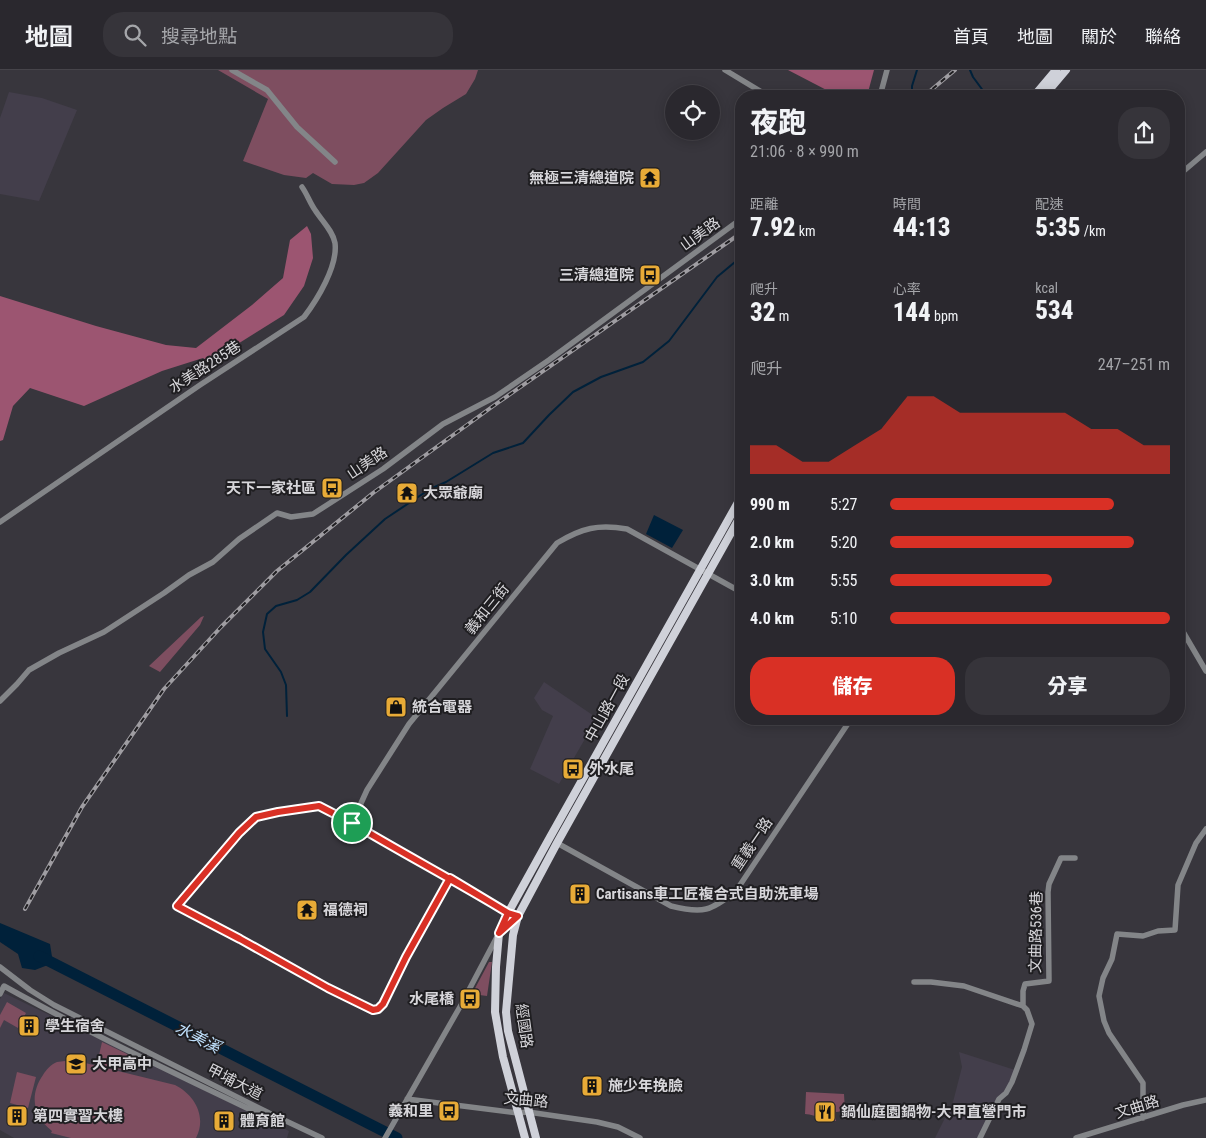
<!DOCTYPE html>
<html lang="zh-TW">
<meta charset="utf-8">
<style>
:root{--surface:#2a282e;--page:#36343a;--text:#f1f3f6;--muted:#a5a6aa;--line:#46444a;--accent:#d93025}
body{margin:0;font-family:"Roboto Condensed","Noto Sans TC",sans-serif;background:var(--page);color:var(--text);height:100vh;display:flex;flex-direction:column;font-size:19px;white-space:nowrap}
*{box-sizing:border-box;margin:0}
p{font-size:16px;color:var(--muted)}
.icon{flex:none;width:28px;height:28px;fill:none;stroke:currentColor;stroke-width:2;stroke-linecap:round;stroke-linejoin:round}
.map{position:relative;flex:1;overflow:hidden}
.sheet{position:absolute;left:735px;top:20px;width:450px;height:635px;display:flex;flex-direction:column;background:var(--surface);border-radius:20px;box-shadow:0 2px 12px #0003,0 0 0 1px var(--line)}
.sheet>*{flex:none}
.tools{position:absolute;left:665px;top:15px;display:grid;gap:10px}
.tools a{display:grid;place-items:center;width:55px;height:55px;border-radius:50%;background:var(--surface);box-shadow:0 2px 12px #0003,0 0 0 1px var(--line);font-size:25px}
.pin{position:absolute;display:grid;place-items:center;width:42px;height:42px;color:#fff;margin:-21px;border:2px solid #fff;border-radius:50%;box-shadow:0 1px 5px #0007}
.round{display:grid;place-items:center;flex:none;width:52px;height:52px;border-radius:20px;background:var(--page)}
.head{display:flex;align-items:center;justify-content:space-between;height:85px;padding:0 15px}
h1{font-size:28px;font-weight:800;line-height:38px}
.figures{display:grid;grid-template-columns:repeat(3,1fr);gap:8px;height:85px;padding:5px 15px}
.figures div{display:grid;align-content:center}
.figures b{font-size:25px;font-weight:800}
.figures small{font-size:14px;font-weight:400}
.figures p{font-size:14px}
.chart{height:140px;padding:10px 15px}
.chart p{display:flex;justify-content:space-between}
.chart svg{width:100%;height:90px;margin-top:5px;fill:var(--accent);opacity:.7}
.button{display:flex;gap:10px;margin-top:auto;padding:10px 15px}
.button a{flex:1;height:58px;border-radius:20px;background:var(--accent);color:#fff;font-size:20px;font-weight:800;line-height:58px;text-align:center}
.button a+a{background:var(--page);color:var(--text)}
ul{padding:0 15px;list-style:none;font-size:16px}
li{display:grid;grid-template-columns:80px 60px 1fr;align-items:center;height:38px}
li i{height:12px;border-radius:6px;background:var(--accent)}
header{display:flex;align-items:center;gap:30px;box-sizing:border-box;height:70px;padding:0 25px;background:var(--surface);border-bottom:1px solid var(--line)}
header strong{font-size:24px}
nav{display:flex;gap:28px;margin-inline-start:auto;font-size:18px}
.search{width:350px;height:45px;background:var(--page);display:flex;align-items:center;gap:12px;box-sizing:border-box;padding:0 18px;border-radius:20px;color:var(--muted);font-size:19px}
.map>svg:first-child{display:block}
.built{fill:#433e4b}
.green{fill:#7e4e60}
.forest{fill:#9c5571}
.water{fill:#00213a}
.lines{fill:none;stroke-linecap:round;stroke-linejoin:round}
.stream{stroke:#00213a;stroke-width:2}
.river{stroke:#00213a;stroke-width:11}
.minor{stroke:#838588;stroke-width:5.5}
.major{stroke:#cfd1d9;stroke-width:8}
.rail-casing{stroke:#9f9da2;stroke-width:4}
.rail{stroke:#1f1e21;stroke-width:2;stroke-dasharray:5.5;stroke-linecap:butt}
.route-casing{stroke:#fff;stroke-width:10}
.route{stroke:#d93025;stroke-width:6}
.labels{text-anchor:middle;stroke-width:4;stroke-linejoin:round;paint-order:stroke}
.poi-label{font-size:15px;font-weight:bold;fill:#d7d6da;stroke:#1f1e21;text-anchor:start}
.street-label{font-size:15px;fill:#d7d6da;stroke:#1f1e21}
.water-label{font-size:16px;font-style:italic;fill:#c0e1fd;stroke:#1f1e21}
</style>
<header>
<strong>地圖</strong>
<div class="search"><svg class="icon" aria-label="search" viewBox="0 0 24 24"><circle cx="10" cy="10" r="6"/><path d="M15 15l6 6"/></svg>搜尋地點</div>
<nav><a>首頁</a><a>地圖</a><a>關於</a><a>聯絡</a></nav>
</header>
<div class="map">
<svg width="1206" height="1068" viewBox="0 0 1206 1068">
<rect width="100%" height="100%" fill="#38363d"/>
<path class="built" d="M9 22 42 28 77 40 39 131 0 124V48Z
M544 612 597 648 559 714 530 699 553 646 542 640 534 628Z
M4 923 289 1061 287 1068H14L0 1060V929Z
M959 982 1015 1000 1010 1017 1000 1026 989 1041 981 1068H935L953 1032 962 997Z"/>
<path class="green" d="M218 0H478L475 9 466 24 443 38 426 50 378 103 364 113 354 115 332 114 313 103 306 108 284 105 243 91 268 29Z
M204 546 200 555 160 602 149 596 201 547Z
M489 892H492L487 926 472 924Z
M7 932 26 943 18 958 4 950 0 958V945Z
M102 972 131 986 126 1001 97 994Z
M73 990 175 1015C195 1025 207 1047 196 1068H71L51 1063 52 1061C33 1046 29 1025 43 1005 46 1000 51 994 57 992 62 991 68 991 73 990Z
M17 1002 36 1007 28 1038 10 1033Z
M806 1022 844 1024 845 1041 836 1042V1051C825 1051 817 1045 805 1044Z"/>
<path class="forest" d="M788 0H874L867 26H838Z
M307 156 311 164 313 188 304 216 284 245 209 292 203 288 162 301 84 336 30 318 13 336 3 370 0 371V226L96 256 166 275 196 278 252 235 283 208 290 170Z"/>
<path class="water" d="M654 445 683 460 672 478 646 464Z
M0 853 50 874 53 893 35 900 22 898 18 884 0 872Z"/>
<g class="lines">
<path class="stream" d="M970 0 973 7 987 26
M912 26V16L917 0
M287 646 286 615 281 602 265 579 263 562 267 544 276 536 297 530 310 522 346 485 385 449 430 419 446 412 493 383 523 373 549 345 573 322 601 307 643 292 669 271 717 207 741 187"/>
<path class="river" d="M39 886 397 1068"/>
<path class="minor" d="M232 0 267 20 297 57 335 92
M725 0 768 26
M880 26 887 0
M1179 105 1206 82
M0 452 200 315 304 247C317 230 338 196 335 173 333 161 322 151 315 140 310 133 307 124 302 117
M1179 549 1182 560 1206 601
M0 631 17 614 29 600 59 583 104 562 164 523 189 505 213 492 239 469 277 443 291 447 313 444 383 399 443 354 495 327 549 290 741 149
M352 753 367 720 409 654 557 473C582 458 598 454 627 459L741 522
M557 773 671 836C703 844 711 841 736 821L851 649
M0 897 30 920 54 935 269 1043 322 1068
M914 912H931L964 916 1023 936
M0 924 4 916C85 961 168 1000 251 1040L262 1042
M407 1029 518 1043 528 1042 597 1052 618 1057 640 1068
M1143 1048V1013L1109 963 1104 951 1099 926 1103 908 1112 889 1117 864 1143 866 1158 861 1175 860 1178 815 1196 773 1206 759
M385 1068 461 935 499 863 518 846 508 843 450 808 319 736 278 742 256 747 239 763 177 836 240 869 327 918 373 940 378 939 383 934 406 887 450 808
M980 1068 999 1029 1006 1023 1012 1012 1024 980 1032 954 1027 940 1023 936V921L1025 914 1049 911 1048 822 1049 814 1061 788H1075
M1076 1068 1183 1035 1206 1030"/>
<path class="major" d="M1034 26 1056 0
M1044 26 1066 0
M525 1068 503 987 495 942 496 897 499 863 508 843 549 769 741 427
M536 1068 508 961 506 942 513 865 518 846 557 773 741 445"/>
<g class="rail-casing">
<path id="rail" d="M924 26 955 0
M25 839 82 737 164 619 221 557 277 501 373 423 496 334 741 163"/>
</g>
<use href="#rail" class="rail"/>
</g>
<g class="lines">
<g class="route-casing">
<path id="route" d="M352 753 319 736 278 742 256 747 239 763 177 836 240 869 328 918 373 940 378 939 383 934 406 887 450 808 508 843 499 863 518 846 508 843C457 812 404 784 352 753"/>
</g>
<use href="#route" class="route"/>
</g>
<defs>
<g id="temple-square" transform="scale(1.125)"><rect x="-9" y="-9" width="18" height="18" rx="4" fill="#e8ab37" stroke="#1f1e21"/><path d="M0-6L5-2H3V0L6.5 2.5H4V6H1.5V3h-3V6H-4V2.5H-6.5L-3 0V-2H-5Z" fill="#111"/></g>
<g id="bus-square" transform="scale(1.125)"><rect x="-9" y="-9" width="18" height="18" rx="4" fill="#e8ab37" stroke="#1f1e21"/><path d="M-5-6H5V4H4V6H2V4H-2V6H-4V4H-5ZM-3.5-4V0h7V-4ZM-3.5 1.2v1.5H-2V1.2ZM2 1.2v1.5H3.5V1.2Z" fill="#111"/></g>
<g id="shop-square" transform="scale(1.125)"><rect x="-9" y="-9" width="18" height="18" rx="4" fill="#e8ab37" stroke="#1f1e21"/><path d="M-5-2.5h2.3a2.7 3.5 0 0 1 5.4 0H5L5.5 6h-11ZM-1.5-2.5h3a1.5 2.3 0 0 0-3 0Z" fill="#111"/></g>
<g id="building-square" transform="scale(1.125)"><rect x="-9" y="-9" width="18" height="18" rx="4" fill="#e8ab37" stroke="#1f1e21"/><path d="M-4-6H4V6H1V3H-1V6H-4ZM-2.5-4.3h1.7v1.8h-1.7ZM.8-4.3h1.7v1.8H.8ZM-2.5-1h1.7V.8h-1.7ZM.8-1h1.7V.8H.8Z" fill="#111"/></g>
<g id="school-square" transform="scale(1.125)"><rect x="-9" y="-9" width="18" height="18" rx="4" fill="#e8ab37" stroke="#1f1e21"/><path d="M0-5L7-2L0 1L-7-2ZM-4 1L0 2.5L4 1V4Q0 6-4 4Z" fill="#111"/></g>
<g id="restaurant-square" transform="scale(1.125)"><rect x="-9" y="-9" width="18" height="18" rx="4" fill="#e8ab37" stroke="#1f1e21"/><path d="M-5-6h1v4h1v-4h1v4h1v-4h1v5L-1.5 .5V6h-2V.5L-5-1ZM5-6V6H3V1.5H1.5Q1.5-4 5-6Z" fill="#111"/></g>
</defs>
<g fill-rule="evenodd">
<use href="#temple-square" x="650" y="108"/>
<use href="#bus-square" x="650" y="205"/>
<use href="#bus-square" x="332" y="418"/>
<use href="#temple-square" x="407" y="423"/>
<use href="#shop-square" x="396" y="637"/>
<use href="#bus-square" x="573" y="699"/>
<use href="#building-square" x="580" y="824"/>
<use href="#temple-square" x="307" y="840"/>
<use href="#bus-square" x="470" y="929"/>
<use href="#building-square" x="29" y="956"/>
<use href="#school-square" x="76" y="994"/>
<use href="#building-square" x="592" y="1016"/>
<use href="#bus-square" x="449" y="1041"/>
<use href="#restaurant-square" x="825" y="1042"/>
<use href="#building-square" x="17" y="1046"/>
<use href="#building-square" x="224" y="1051"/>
</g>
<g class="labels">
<g class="poi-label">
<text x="634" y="113" text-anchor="end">無極三清總道院</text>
<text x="634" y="210" text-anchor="end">三清總道院</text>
<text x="316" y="423" text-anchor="end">天下一家社區</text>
<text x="423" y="428">大眾爺廟</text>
<text x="412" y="642">統合電器</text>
<text x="589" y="704">外水尾</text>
<text x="596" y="829">Cartisans車工匠複合式自助洗車場</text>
<text x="323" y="845">福德祠</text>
<text x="454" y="934" text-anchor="end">水尾橋</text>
<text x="45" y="961">學生宿舍</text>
<text x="92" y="999">大甲高中</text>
<text x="608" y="1021">施少年挽臉</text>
<text x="433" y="1046" text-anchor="end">義和里</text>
<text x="841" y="1047">鍋仙庭園鍋物-大甲直營門市</text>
<text x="33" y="1051">第四實習大樓</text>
<text x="240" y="1056">體育館</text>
</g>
<g class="street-label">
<text transform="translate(700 164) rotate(-36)" y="5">山美路</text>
<text transform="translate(205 297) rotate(-33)" y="5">水美路285巷</text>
<text transform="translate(367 393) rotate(-34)" y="5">山美路</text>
<text transform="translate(487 539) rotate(-51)" y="5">義和三街</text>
<text transform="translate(607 638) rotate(-61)" y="5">中山路一段</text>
<text transform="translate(752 774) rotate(-56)" y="5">重義一路</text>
<text transform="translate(1036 862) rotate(-89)" y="5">文曲路536巷</text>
<text transform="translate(524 956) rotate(82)" y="5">經國路</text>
<text transform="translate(235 1012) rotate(27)" y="5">甲埔大道</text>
<text transform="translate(526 1030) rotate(5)" y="5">文曲路</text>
<text transform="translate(1137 1037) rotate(-17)" y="5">文曲路</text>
</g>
<g class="water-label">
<text transform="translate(198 967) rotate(27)" y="6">水美溪</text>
</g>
</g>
</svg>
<div class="tools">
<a><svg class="icon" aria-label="locate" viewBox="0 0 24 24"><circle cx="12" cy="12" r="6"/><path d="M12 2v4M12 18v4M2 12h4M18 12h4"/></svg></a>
</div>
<div class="pin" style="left:352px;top:753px;background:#1e9e55"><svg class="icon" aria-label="arrive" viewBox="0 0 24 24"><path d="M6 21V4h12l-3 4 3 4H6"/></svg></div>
<section class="sheet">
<div class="head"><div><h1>夜跑</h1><p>21:06 · 8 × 990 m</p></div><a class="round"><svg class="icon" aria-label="share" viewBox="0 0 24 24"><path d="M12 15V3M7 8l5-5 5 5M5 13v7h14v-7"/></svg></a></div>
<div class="figures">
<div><p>距離</p><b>7.92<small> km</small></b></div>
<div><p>時間</p><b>44:13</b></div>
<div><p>配速</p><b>5:35<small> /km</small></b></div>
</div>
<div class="figures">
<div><p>爬升</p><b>32<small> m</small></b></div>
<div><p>心率</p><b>144<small> bpm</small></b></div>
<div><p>kcal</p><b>534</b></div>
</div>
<div class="chart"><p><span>爬升</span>247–251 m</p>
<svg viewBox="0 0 160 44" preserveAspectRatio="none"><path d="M0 44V30L10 30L20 38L30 38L40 30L50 22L60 6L70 6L80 14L90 14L100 14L110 14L120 14L130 22L140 22L150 30L160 30V44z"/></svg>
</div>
<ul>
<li><b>990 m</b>5:27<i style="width:80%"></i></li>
<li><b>2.0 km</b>5:20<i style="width:87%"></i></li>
<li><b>3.0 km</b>5:55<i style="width:58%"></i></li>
<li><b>4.0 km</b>5:10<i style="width:100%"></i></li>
</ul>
<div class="button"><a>儲存</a><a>分享</a></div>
</section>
</div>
